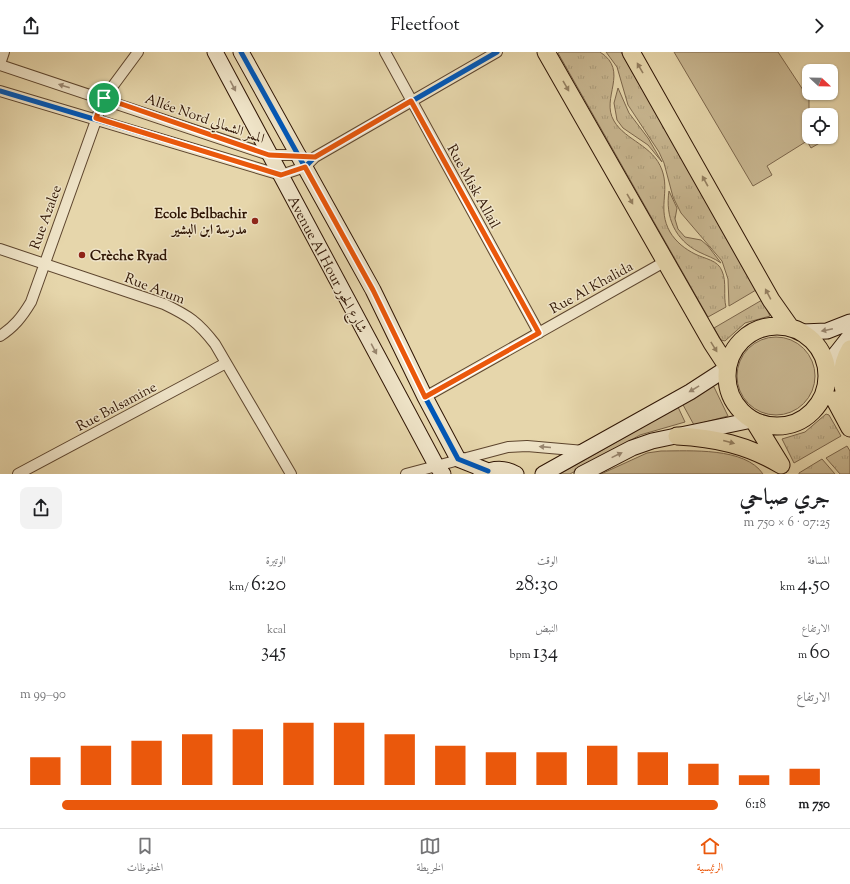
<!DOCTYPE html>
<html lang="ar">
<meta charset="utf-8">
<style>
:root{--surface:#fff;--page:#f2f2f2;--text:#202124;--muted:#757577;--line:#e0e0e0;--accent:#ea580c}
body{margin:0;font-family:"Sorts Mill Goudy",Amiri,serif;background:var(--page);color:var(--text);direction:rtl;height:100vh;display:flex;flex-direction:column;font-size:15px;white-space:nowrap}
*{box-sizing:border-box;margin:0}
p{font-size:13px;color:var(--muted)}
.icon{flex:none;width:22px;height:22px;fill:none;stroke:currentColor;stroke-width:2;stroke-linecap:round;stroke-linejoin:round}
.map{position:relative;height:422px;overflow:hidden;direction:ltr}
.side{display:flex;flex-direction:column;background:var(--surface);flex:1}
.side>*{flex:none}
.needle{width:26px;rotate:112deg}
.controls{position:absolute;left:802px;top:12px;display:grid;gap:8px}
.controls a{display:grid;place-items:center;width:36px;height:36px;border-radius:8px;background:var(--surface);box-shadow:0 1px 3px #0004;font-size:20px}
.pin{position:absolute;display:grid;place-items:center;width:34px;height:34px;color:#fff;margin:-17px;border:2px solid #fff;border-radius:50%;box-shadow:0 1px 4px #0007}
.round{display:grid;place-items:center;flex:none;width:42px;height:42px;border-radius:8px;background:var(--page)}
.summary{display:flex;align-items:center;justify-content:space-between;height:68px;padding:0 20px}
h1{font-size:22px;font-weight:600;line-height:30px}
.stats{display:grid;grid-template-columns:repeat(3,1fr);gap:6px;height:68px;padding:4px 20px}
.stats div{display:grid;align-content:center}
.stats b{font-size:20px;font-weight:600}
.stats small{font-size:11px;font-weight:400}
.stats p{font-size:11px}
.chart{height:112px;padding:8px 20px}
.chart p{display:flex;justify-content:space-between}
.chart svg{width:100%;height:72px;margin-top:4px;stroke:var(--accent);stroke-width:6}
ul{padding:0 20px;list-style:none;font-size:13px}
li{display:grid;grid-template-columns:64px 48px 1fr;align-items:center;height:30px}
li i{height:10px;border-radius:5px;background:var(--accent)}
header{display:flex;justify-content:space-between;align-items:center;height:52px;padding:0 20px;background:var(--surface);font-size:18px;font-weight:600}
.menu{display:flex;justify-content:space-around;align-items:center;height:56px;border-top:1px solid var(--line);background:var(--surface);font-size:11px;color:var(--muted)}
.menu a{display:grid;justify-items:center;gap:2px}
.menu .on{color:var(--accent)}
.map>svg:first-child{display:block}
.grass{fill:#c7b58f;stroke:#7b654a}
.park{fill:url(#park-tufts);stroke:#7b654a}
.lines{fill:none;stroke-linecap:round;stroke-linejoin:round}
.street-casing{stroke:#5d452e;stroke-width:12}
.secondary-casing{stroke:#2f1504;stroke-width:17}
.primary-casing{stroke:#2f1504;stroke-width:19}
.street{stroke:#efe4c8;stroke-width:10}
.secondary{stroke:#efe4c8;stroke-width:15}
.primary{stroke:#e6d6ab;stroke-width:17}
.cycleway-casing{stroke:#efe4c8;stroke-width:8}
.cycleway{stroke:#0057b8;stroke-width:5}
.oneway{fill:#947f60}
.oneway2{fill:#998770}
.route-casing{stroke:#fff;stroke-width:8}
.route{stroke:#ea580c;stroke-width:5}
.poi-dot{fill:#8f2418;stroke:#efe4c8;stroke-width:1.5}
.labels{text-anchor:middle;stroke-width:3;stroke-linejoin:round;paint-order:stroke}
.street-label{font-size:14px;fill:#2f1504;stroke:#efe4c8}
.poi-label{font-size:14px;font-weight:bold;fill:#2f1504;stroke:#efe4c8;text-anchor:end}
</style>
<header><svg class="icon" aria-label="forward" viewBox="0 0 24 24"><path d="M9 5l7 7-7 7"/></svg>Fleetfoot<svg class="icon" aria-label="share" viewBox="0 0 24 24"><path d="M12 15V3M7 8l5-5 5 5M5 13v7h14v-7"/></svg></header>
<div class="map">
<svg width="850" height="422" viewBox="0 0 850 422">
<defs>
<pattern id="park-tufts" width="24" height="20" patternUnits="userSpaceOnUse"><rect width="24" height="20" fill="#c7b58f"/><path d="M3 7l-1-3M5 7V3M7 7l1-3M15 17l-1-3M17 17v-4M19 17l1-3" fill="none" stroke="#ab9b7a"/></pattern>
</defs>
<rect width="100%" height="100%" fill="#e6d6ab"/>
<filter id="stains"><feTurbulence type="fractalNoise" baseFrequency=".005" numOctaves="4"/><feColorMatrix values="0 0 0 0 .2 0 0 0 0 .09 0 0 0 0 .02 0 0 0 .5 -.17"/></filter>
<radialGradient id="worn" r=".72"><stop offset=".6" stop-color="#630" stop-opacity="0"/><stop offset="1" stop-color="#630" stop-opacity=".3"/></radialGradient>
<path class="grass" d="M674 0H778L809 47V85H830L811 96 807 89 767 114 772 123 753 134Z
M737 324a39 39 0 1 1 78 0a39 39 0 1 1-78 0Z
M712 334 714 335 728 364 694 373 682 351Z
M678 355 685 370 640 383 570 422H560Z
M661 399C690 399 745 395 763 422H601L647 401Z"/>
<path class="park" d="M560 0H600C630 19 600 46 614 69 626 89 653 93 662 118 670 140 657 157 670 180 676 190 685 197 695 202 705 207 718 208 722 219 727 230 723 244 726 255L708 265 558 1Z
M606 0H621L756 238 729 254 728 227 722 209 681 161 673 145 664 111 659 100 628 53 617 15Z
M618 36 629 61 648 86 662 110 648 93 623 76 617 68 614 51Z
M669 139 677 156 675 167 678 177 685 185 701 188 708 194 721 211C714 206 707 204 699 200 675 188 665 165 669 139Z
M762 248 770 264 745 271 725 289 721 288 714 276Z
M826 362 829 363 841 384 794 411 782 387 805 380Z
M847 394 850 399V422H840L826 406Z
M822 407 835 422H799V421Z"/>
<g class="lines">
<g class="street-casing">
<path id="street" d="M385 0 539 281
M0 12 4 0
M0 13 269 103H301
M0 39 281 123 305 115 315 105 497 0
M0 197 164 252C189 264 198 270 215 292L291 422
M0 284C14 275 22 265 31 250L104 46 138 0
M425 345 666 209
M18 422 226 311
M406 422 508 395 527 394 584 399"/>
</g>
<g class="secondary-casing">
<path id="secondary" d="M215 0 436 413 443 422
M241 0 373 238 425 345 458 407 488 419
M802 280 827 279 850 270
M827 322 835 303 850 284
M481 422C493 416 504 415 516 422
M543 422 690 340 727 316
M582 422 632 396 652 389 752 368"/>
</g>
<g class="primary-casing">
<path id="primary" d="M546 0 712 291 727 314
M631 0 771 248 790 275
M727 324a50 50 0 1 1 100 0a50 50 0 1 1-100 0Z
M850 297C838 317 842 338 850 358
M835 348 850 376
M754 369 781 413
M677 384C715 386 748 393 781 413"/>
</g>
<use href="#street" class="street"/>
<use href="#secondary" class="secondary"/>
<use href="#primary" class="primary"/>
<g class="cycleway-casing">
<path id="cycleway" d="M241 0 373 238 425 345 458 407 488 419
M0 39 281 123 305 115 315 105 497 0"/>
</g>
<use href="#cycleway" class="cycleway"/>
</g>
<defs><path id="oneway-solid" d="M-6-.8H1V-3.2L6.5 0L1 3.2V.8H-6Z"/></defs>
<g class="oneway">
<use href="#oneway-solid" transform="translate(640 16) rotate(-120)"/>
<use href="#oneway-solid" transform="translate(566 34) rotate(60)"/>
<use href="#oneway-solid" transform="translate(705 129) rotate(-119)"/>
<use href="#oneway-solid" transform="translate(630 147) rotate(60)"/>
<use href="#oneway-solid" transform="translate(768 242) rotate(-118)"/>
<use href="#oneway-solid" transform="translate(714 295) rotate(58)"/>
<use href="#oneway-solid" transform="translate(729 390) rotate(15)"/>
</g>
<g class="oneway2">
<use href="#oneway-solid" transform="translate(64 34) rotate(-162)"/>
<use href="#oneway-solid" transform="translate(233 34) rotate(62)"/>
<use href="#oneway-solid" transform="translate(827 278) rotate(168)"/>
<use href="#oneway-solid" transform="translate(374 297) rotate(62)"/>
<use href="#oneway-solid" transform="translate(694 337) rotate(149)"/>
<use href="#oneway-solid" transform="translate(545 395) rotate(-175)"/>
<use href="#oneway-solid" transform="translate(617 403) rotate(-26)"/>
</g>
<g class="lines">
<g class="route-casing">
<path id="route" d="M104 46 269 103 315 105 411 49 539 281 425 345 373 238 305 115 281 123 96 66Z"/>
</g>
<use href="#route" class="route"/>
</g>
<g class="poi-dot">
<circle cx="255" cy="169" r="4"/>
<circle cx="82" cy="203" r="4"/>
</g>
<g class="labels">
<g class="street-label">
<text transform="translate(205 66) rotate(19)" y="5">Allée Nord الممر الشمالي</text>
<text transform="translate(474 134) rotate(61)" y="5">Rue Misk Allail</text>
<text transform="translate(45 165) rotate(-70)" y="5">Rue Azalee</text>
<text transform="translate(328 212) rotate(62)" y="5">Avenue Al Hour شارع الحور</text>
<text transform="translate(591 235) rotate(-29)" y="5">Rue Al Khalida</text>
<text transform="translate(155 236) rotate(21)" y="5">Rue Arum</text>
<text transform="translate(116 354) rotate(-28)" y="5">Rue Balsamine</text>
</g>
<g class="poi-label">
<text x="247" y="166">Ecole Belbachir<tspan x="247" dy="16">مدرسة ابن البشير</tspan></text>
<text x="90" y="208" text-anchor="start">Crèche Ryad</text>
</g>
</g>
<rect width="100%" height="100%" filter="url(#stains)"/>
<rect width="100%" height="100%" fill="url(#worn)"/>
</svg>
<div class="controls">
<a><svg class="needle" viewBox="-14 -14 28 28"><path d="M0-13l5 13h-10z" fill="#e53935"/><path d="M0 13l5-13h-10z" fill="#757577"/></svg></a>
<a><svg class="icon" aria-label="locate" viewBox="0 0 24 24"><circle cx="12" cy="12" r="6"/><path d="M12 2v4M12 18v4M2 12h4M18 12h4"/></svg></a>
</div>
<div class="pin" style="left:104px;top:46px;background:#1e9e55"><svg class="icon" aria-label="arrive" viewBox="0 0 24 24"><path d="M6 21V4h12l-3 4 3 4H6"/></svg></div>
</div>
<section class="side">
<div class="summary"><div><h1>جري صباحي</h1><p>07:25 · 6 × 750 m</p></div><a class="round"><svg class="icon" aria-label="share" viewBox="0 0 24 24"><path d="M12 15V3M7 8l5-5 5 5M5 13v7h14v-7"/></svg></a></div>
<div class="stats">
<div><p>المسافة</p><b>4.50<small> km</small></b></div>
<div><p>الوقت</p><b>28:30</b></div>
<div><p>الوتيرة</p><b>6:20<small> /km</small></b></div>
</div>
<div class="stats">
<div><p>الارتفاع</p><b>60<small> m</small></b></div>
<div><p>النبض</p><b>134<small> bpm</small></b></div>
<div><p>kcal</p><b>345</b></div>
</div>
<div class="chart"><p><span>الارتفاع</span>90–99 m</p>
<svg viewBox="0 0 160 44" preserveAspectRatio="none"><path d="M5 44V27M15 44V20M25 44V17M35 44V13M45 44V10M55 44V6M65 44V6M75 44V13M85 44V20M95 44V24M105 44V24M115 44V20M125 44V24M135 44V31M145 44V38M155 44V34"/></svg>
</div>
<ul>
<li><b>750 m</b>6:18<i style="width:94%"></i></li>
</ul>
</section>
<nav class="menu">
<a class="on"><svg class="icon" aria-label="home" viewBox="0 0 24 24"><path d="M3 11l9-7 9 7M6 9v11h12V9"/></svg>الرئيسية</a>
<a><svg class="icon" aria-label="map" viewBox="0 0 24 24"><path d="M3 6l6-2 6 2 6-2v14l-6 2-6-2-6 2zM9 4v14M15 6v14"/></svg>الخريطة</a>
<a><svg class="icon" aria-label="saved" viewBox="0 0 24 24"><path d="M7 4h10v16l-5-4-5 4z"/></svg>المحفوظات</a>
</nav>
